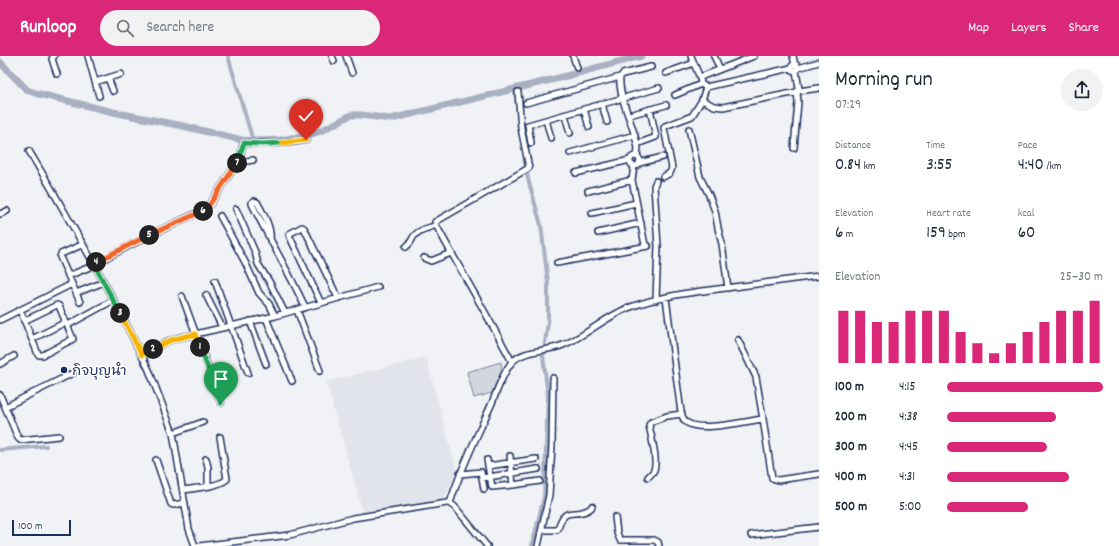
<!DOCTYPE html>
<meta charset="utf-8">
<style>
:root{--surface:#fff;--page:#f2f2f3;--text:#1f2937;--muted:#747a83;--accent:#db2777}
body{margin:0;font-family:Dekko,"Playpen Sans Thai",sans-serif;background:var(--page);color:var(--text);height:100vh;display:flex;flex-direction:column;font-size:15px;white-space:nowrap}
*{box-sizing:border-box;margin:0}
p{font-size:13px;color:var(--muted)}
.icon{flex:none;width:22px;height:22px;fill:none;stroke:currentColor;stroke-width:2;stroke-linecap:round;stroke-linejoin:round}
.map{position:relative;flex:1;overflow:hidden}
.sheet{display:flex;flex-direction:column;background:var(--surface);width:300px}
.sheet>*{flex:none}
.scale{position:absolute;left:12px;bottom:10px;width:59px;box-sizing:border-box;padding-left:4px;border:2px solid #1b2f5e;border-top:0;font-size:11px;line-height:14px;white-space:nowrap;color:#1b2f5e;-webkit-text-stroke:3px #fff;paint-order:stroke}
.pin{position:absolute;display:grid;place-items:center;width:34px;height:34px;color:#fff;margin:-41px -17px;border-radius:50% 50% 50% 0;rotate:-45deg;box-shadow:0 0 4px #0007}
.pin .icon{rotate:45deg}
.km{position:absolute;width:20px;height:20px;margin:-10px;border-radius:50%;background:#222;color:#fff;font-size:11px;line-height:20px;text-align:center}
.round{display:grid;place-items:center;flex:none;width:42px;height:42px;border-radius:21px;background:var(--page)}
.head{display:flex;align-items:center;justify-content:space-between;height:68px;padding:0 16px}
h1{font-size:22px;font-weight:600;line-height:30px}
.stats{display:grid;grid-template-columns:repeat(3,1fr);gap:6px;height:68px;padding:4px 16px}
.stats div{display:grid;align-content:center}
.stats b{font-size:17px;font-weight:600}
.stats small{font-size:11px;font-weight:400}
.stats p{font-size:11px}
.chart{height:112px;padding:8px 16px}
.chart p{display:flex;justify-content:space-between}
.chart svg{width:100%;height:72px;margin-top:4px;stroke:var(--accent);stroke-width:6}
ul{padding:0 16px;list-style:none;font-size:13px}
li{display:grid;grid-template-columns:64px 48px 1fr;align-items:center;height:30px}
li i{height:10px;border-radius:5px;background:var(--accent)}
header{display:flex;align-items:center;gap:24px;box-sizing:border-box;height:56px;padding:0 20px;background:var(--accent);color:#fff}
header strong{font-size:19px}
nav{display:flex;gap:22px;margin-inline-start:auto;font-size:14px}
.search{width:280px;height:36px;background:var(--page);display:flex;align-items:center;gap:10px;box-sizing:border-box;padding:0 14px;border-radius:22px;color:var(--muted);font-size:15px}
main{display:flex;flex:1;min-height:0}
.map>svg:first-child{display:block}
.built{fill:#e1e4ea}
.green{fill:#d2d6df;stroke:#76829e}
.lines{fill:none;stroke-linecap:round;stroke-linejoin:round}
.canal{stroke:#a8b0c2;stroke-width:4}
.river{stroke:#a8b0c2;stroke-width:7}
.minor-tunnel{stroke:#c6cbd7;stroke-width:5;stroke-dasharray:5 2.5;stroke-linecap:butt}
.minor-casing{stroke:#1b2f5e;stroke-width:8}
.minor{stroke:#fff;stroke-width:5}
.split-1-casing{stroke:#fff;stroke-width:8}
.split-2-casing{stroke:#fff;stroke-width:8}
.split-3-casing{stroke:#fff;stroke-width:8}
.split-4-casing{stroke:#fff;stroke-width:8}
.split-5-casing{stroke:#fff;stroke-width:8}
.split-6-casing{stroke:#fff;stroke-width:8}
.split-7-casing{stroke:#fff;stroke-width:8}
.split-8-casing{stroke:#fff;stroke-width:8}
.split-9-casing{stroke:#fff;stroke-width:8}
.split-1{stroke:#22a559;stroke-width:5}
.split-2{stroke:#f5b400;stroke-width:5}
.split-3{stroke:#f5b400;stroke-width:5}
.split-4{stroke:#22a559;stroke-width:5}
.split-5{stroke:#f0652b;stroke-width:5}
.split-6{stroke:#f0652b;stroke-width:5}
.split-7{stroke:#f0652b;stroke-width:5}
.split-8{stroke:#22a559;stroke-width:5}
.split-9{stroke:#f5b400;stroke-width:5}
.poi-dot{fill:#1b2f5e;stroke:#fff;stroke-width:1.5}
.labels{text-anchor:middle;stroke-width:3.5;stroke-linejoin:round;paint-order:stroke}
.poi-label{font-size:14px;fill:#1b2f5e;stroke:#fff;text-anchor:start}
</style>
<header>
<strong>Runloop</strong>
<div class="search"><svg class="icon" aria-label="search" viewBox="0 0 24 24"><circle cx="10" cy="10" r="6"/><path d="M15 15l6 6"/></svg>Search here</div>
<nav><a>Map</a><a>Layers</a><a>Share</a></nav>
</header>
<main>
<div class="map">
<svg width="819" height="490" viewBox="0 0 819 490">
<rect width="100%" height="100%" fill="#f1f2f5"/>
<filter id="ink" filterUnits="userSpaceOnUse"><feTurbulence type="fractalNoise" baseFrequency=".025" numOctaves="2"/><feDisplacementMap in="SourceGraphic" scale="8" xChannelSelector="R" yChannelSelector="G"/><feConvolveMatrix kernelMatrix="1 2 1 2 8 2 1 2 1" color-interpolation-filters="sRGB"/></filter>
<g filter="url(#ink)">
<path class="built" d="M426 301 457 415 443 445 363 457 326 326Z"/>
<path class="green" d="M501 306 502 314 492 337 474 342 467 316Z"/>
<g class="lines">
<path class="canal" d="M228 0 253 85
M515 33 517 50
M525 105 528 123 541 169 548 226V266L543 300 548 339 545 421 544 441 532 490
M0 394 46 390"/>
<path class="river" d="M0 6 27 34 35 37 113 56 183 70 242 84 256 85 281 84 308 79 321 75 351 59H361L391 63 555 23 641 0"/>
<path class="minor-tunnel" d="M648 190H655"/>
<g class="minor-casing">
<path id="minor" d="M54 0 52 3 57 18
M88 0 99 40
M332 0 334 5
M346 0 352 17
M573 0 577 12
M691 0 700 22
M714 0 720 13
M754 0 703 20 700 22 701 28 706 31 791 12
M793 0 795 9
M798 12 797 9H793L792 10V14L796 15 798 12 819 6
M666 17 694 7
M108 22 113 35
M95 26 121 18
M799 35 819 32
M675 39 701 28
M702 44 714 50 723 51 797 36 799 33 796 15
M526 47 620 21
M602 48 607 66
M584 53 589 71
M565 59 570 77
M629 59 666 49
M546 64 551 82
M689 73 700 121 709 139 715 155 718 172 722 188 728 232
M531 87 528 69 659 32
M637 88 656 81 650 53
M794 92 798 46 797 36
M29 95 51 132 94 208 123 262 149 314 173 377 189 473 195 490
M570 97 635 79
M630 105a5 5 0 1 1 10 0a5 5 0 1 1-10 0Z
M637 101 638 92 637 88C633 68 618 40 620 21L623 18 651 11
M239 104 243 89 245 87C267 88 285 88 306 84
M639 107 663 101
M634 110 632 124 645 189
M576 117 630 104
M663 121 670 117 672 112 664 72 665 70 692 60 702 44 706 31
M588 135 632 124
M236 153 255 196 258 208 270 227 285 257
M592 157 636 147
M0 158 7 155
M220 160 246 208 259 237 269 248 275 260
M598 177 641 167
M270 184C272 172 263 157 257 146L254 145 252 146V148C269 183 289 216 305 251
M79 190 61 198 60 201 80 246
M406 191C413 186 411 182 416 178 421 173 430 172 436 169
M424 202 431 205 451 197
M557 207 648 190
M94 208 150 179 204 154 210 148 239 104 247 105 253 104
M68 220 90 211
M215 225 248 317
M76 237 99 228
M206 239 222 271
M182 240 221 347
M666 242 680 349C681 355 681 362 686 366 699 377 746 365 763 363L772 422 778 424 819 418
M656 244 658 190 654 130 656 125
M321 247 289 179V178L302 171 304 172 338 242
M20 254 38 298 39 299H43L73 283 59 250 57 249 24 265
M297 254 320 315
M266 262 292 325
M0 264 72 228
M250 265 266 308
M68 269 110 246
M32 283 66 266
M738 284 756 321 763 363
M142 299 168 285 178 282 275 260 378 231
M512 306C488 260 461 215 436 169L435 166 529 112 521 72 518 36
M0 308 14 300
M0 339 18 382 20 384 59 380
M5 351 73 317
M173 377 203 366
M206 403 208 411V430
M156 404 171 448 173 449 185 447
M487 404 492 431 513 429 510 400
M488 410 536 403
M460 418 481 416 484 433
M648 421C650 419 653 417 654 414 658 404 651 380 649 369L651 366 667 360 682 358
M482 422 538 413
M513 429 540 425
M183 434C194 432 219 431 227 423L220 381
M450 447C461 412 477 380 492 347 497 335 503 316 512 306 524 293 547 296 563 289 586 280 605 261 628 252 664 238 704 235 741 230 767 227 793 223 819 220
M615 461 617 477 620 484H654L658 486 659 490
M542 474H557L558 473C565 447 575 464 591 452L592 450
M751 479 819 471
M199 490 290 479 353 462 447 447H450L455 451 487 490
M538 490 549 439 552 390 553 322"/>
</g>
<use href="#minor" class="minor"/>
</g>
</g>
<g class="lines" filter="url(#ink)">
<g class="split-1-casing">
<path id="split-1" d="M200 291 221 347"/>
</g>
<g class="split-2-casing">
<path id="split-2" d="M153 293 171 284 195 278 200 291"/>
</g>
<g class="split-3-casing">
<path id="split-3" d="M120 257 142 299 153 293"/>
</g>
<g class="split-4-casing">
<path id="split-4" d="M96 206 94 208 120 257"/>
</g>
<g class="split-5-casing">
<path id="split-5" d="M96 206 149 179"/>
</g>
<g class="split-6-casing">
<path id="split-6" d="M149 179 203 155"/>
</g>
<g class="split-7-casing">
<path id="split-7" d="M203 155 210 148 237 107"/>
</g>
<g class="split-8-casing">
<path id="split-8" d="M237 107 244 87 262 88 282 87"/>
</g>
<g class="split-9-casing">
<path id="split-9" d="M282 87 306 84"/>
</g>
<use href="#split-1" class="split-1"/>
<use href="#split-2" class="split-2"/>
<use href="#split-3" class="split-3"/>
<use href="#split-4" class="split-4"/>
<use href="#split-5" class="split-5"/>
<use href="#split-6" class="split-6"/>
<use href="#split-7" class="split-7"/>
<use href="#split-8" class="split-8"/>
<use href="#split-9" class="split-9"/>
</g>
<circle class="poi-dot" cx="64" cy="314" r="4"/>
<g class="labels">
<g class="poi-label">
<text x="72" y="319">กิจบุญนำ</text>
</g>
</g>
</svg>
<div class="scale">100 m</div>
<div class="pin" style="left:221px;top:347px;background:#1e9e55"><svg class="icon" aria-label="arrive" viewBox="0 0 24 24"><path d="M6 21V4h12l-3 4 3 4H6"/></svg></div>
<div class="pin" style="left:306px;top:84px;background:#d93025"><svg class="icon" aria-label="check" viewBox="0 0 24 24"><path d="M5 12l5 5 9-10"/></svg></div>
<b class="km" style="left:200px;top:291px">1</b>
<b class="km" style="left:153px;top:293px">2</b>
<b class="km" style="left:120px;top:257px">3</b>
<b class="km" style="left:96px;top:206px">4</b>
<b class="km" style="left:149px;top:179px">5</b>
<b class="km" style="left:203px;top:155px">6</b>
<b class="km" style="left:237px;top:107px">7</b>
</div>
<section class="sheet">
<div class="head"><div><h1>Morning run</h1><p>07:29</p></div><a class="round"><svg class="icon" aria-label="share" viewBox="0 0 24 24"><path d="M12 15V3M7 8l5-5 5 5M5 13v7h14v-7"/></svg></a></div>
<div class="stats">
<div><p>Distance</p><b>0.84<small> km</small></b></div>
<div><p>Time</p><b>3:55</b></div>
<div><p>Pace</p><b>4:40<small> /km</small></b></div>
</div>
<div class="stats">
<div><p>Elevation</p><b>6<small> m</small></b></div>
<div><p>Heart rate</p><b>159<small> bpm</small></b></div>
<div><p>kcal</p><b>60</b></div>
</div>
<div class="chart"><p><span>Elevation</span>25–30 m</p>
<svg viewBox="0 0 160 44" preserveAspectRatio="none"><path d="M5 44V12M15 44V12M25 44V19M35 44V19M45 44V12M55 44V12M65 44V12M75 44V25M85 44V32M95 44V38M105 44V32M115 44V25M125 44V19M135 44V12M145 44V12M155 44V6"/></svg>
</div>
<ul>
<li><b>100 m</b>4:15<i style="width:100%"></i></li>
<li><b>200 m</b>4:38<i style="width:70%"></i></li>
<li><b>300 m</b>4:45<i style="width:64%"></i></li>
<li><b>400 m</b>4:31<i style="width:78%"></i></li>
<li><b>500 m</b>5:00<i style="width:52%"></i></li>
</ul>
</section>
</main>
